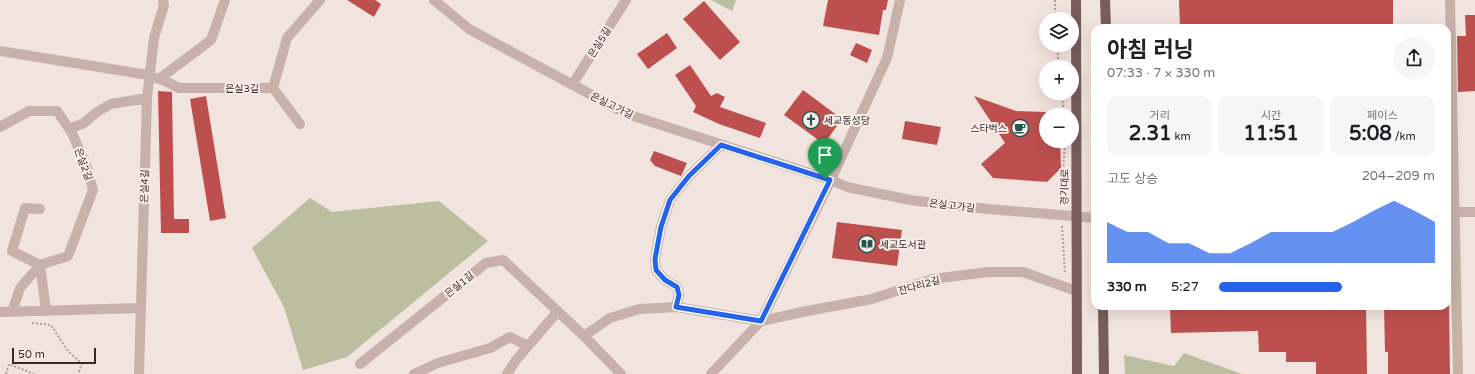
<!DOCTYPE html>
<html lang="ko">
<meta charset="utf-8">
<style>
:root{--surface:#fff;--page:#f6f6f6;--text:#202124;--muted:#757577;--accent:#2563eb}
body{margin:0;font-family:"Varela Round","Noto Sans KR",sans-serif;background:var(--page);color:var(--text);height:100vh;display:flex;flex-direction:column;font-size:15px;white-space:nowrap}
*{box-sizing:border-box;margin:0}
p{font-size:13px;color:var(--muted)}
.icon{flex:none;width:22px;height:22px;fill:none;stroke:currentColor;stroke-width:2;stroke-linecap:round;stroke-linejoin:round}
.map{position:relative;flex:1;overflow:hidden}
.side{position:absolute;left:1091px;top:24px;width:360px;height:286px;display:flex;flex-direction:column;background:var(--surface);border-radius:12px;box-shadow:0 4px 16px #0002}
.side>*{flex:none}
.buttons{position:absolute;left:1039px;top:12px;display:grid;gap:8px}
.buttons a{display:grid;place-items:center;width:40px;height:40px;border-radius:50%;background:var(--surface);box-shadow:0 4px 16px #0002;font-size:20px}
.scale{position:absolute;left:12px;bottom:10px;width:84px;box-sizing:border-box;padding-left:4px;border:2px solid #362a29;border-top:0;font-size:11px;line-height:14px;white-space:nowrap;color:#362a29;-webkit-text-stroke:3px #f8eeea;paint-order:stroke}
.pin{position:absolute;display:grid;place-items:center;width:34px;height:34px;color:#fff;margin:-41px -17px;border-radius:50% 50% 50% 0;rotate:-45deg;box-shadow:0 0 4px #0007}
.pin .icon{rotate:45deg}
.round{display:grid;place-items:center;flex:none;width:42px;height:42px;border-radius:21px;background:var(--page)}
.head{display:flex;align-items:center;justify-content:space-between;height:68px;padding:0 16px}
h1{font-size:22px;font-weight:700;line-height:30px}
.stats{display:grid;grid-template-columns:repeat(3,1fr);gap:6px;height:68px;padding:4px 16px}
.stats div{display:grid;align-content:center;border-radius:10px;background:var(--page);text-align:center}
.stats b{font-size:20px;font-weight:700}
.stats small{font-size:11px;font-weight:400}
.stats p{font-size:11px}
.chart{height:112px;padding:8px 16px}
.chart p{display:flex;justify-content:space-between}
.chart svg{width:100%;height:72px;margin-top:4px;fill:var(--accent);opacity:.7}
ul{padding:0 16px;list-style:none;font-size:13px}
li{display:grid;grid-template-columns:64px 48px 1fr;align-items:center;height:30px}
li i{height:10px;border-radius:5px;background:var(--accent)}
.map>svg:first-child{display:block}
.green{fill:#bcbf9f}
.building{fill:#bd504f}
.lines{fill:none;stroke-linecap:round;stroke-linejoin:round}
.path{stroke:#b49b95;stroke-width:2;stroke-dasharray:2 2;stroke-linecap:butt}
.minor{stroke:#c8b1aa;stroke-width:10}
.major{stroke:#775e5b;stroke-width:10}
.route-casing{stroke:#fff;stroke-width:8}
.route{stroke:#2563eb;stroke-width:5}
.labels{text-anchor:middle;stroke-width:4;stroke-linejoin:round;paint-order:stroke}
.street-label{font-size:10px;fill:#362a29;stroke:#f8eeea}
.poi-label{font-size:10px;fill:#362a29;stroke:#f8eeea;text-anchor:start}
</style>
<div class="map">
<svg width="1475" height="374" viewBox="0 0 1475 374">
<rect width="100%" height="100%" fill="#f1e3de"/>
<path class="green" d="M711 0H736L732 11Z
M310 198 332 212 439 201 488 241 347 357 303 370 284 307 252 248Z
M1184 353 1242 374H1125L1124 355 1174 366Z"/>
<path class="building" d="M347 0H375L381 4 374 17Z
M828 0H888L886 10H883L879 35 823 26Z
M1179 0H1393V28H1180Z
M704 1 740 42 720 60 683 19Z
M1465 15H1475V91L1458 92 1457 36H1466Z
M667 33 677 48 648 69 637 54Z
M856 43 872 50 867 63 850 55Z
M690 65 711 96 717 93 725 97 720 107 766 123 760 138 719 124 693 112 696 106 675 75Z
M803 90 842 119 824 144 784 115Z
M158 91 172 92 174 219H189V233H161Z
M206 96 226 218 210 221 190 99Z
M974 96 1016 111 1046 112V141H1060L1061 168 1047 182 993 178 981 164 1005 143Z
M905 121 941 127 937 145 902 139Z
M654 151 687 163 681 176 655 166 650 160Z
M837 222 902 230 897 266 832 258Z
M1170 306H1366L1367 374H1316V362H1286V352H1259L1258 331 1171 333Z
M1384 306H1449L1450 374H1388V352H1385Z"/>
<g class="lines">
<path class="path" d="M1055 0V19
M1057 45 1059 67
M1062 93 1064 115
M1061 206 1065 142
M1062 226 1065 274
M32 323 51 325 68 351 82 364 78 374
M6 374 9 364 34 374"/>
<path class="minor" d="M434 0 469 29 627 114 831 180 847 187 910 200 988 209 1095 218
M1450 0 1458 374
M0 51 148 75 165 81 179 88H273
M159 79 211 40 225 0
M572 85 626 0
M273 88 287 38 320 0
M273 88 300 124
M0 127 29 111H57L72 133 87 168 93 190 68 256 40 265 20 288 12 312
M69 129 84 123 97 112 111 104 147 98
M40 209 25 208 12 251 40 265
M1447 212H1475
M40 265 46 310
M676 307 679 295 677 287 665 280 656 270 655 259 661 227 670 200 689 176 721 145
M0 312 141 308
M584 336 610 318 639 309 676 307 761 321 807 311 872 299 933 279 988 272H1023L1076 291
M360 364 486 263 503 260 584 336 621 374
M139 374 147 98 154 38 164 5 163 0
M414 374 438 363 490 348 510 337 528 346
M507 374 516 360 558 311
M711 374 761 321 831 180 887 58 900 0"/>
<path class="major" d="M1076 0 1077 374
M1105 0 1106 28
M1103 306 1104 374"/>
</g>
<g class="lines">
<g class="route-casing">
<path id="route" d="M721 145 830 180 761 321 676 307 679 295 677 287 665 280 656 270 655 259 661 227 670 200 689 176Z"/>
</g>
<use href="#route" class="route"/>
</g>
<defs>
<g id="church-ring" transform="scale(0.9)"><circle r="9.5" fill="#f8eeea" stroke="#22554c" stroke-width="1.5"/><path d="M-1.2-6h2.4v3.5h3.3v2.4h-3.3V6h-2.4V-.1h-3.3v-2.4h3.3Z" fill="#22554c"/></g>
<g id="cafe-ring" transform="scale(0.9)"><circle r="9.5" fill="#f8eeea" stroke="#22554c" stroke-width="1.5"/><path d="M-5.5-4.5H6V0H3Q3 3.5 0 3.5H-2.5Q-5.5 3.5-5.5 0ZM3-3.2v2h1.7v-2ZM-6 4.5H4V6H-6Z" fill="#22554c"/></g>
<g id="library-ring" transform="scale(0.9)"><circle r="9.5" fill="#f8eeea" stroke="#22554c" stroke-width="1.5"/><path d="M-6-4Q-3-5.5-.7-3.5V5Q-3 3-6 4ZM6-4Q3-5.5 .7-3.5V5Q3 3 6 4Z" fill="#22554c"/></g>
</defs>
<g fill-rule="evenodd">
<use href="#church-ring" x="811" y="120"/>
<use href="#cafe-ring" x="1020" y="128"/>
<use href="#library-ring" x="867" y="244"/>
</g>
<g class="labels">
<g class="street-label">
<text transform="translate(599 42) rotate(-58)" y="4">은실5길</text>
<text x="242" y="92">은실3길</text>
<text transform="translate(612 105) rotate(26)" y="4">은실고가길</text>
<text transform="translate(84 164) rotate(70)" y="4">은실2길</text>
<text transform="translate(144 186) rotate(-88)" y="4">은실4길</text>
<text transform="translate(1064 187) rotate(-89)" y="4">경기대로</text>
<text transform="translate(952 205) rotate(7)" y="4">은실고가길</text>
<text transform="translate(459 284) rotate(-39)" y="4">은실1길</text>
<text transform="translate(919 285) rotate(-16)" y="4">잔다리2길</text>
</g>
<g class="poi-label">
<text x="824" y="124">세교동성당</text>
<text x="1007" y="132" text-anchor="end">스타벅스</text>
<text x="880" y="248">세교도서관</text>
</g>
</g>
</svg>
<div class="buttons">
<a><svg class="icon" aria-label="layers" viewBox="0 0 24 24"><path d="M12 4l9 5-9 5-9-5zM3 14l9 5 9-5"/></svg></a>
<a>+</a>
<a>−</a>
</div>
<div class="scale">50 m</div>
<div class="pin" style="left:825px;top:179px;background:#1e9e55"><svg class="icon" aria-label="arrive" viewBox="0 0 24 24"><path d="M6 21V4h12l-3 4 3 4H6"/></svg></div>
<section class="side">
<div class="head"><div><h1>아침 러닝</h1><p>07:33 · 7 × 330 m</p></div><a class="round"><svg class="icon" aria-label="share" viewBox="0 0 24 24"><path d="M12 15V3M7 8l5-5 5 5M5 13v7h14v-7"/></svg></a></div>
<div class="stats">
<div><p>거리</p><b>2.31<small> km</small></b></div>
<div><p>시간</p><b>11:51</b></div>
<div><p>페이스</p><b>5:08<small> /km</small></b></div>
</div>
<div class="chart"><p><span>고도 상승</span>204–209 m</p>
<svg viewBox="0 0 160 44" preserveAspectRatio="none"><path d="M0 44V19L10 25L20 25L30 32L40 32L50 38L60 38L70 32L80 25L90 25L100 25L110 25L120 19L130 12L140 6L150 12L160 19V44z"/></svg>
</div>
<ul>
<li><b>330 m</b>5:27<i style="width:57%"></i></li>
</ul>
</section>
</div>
